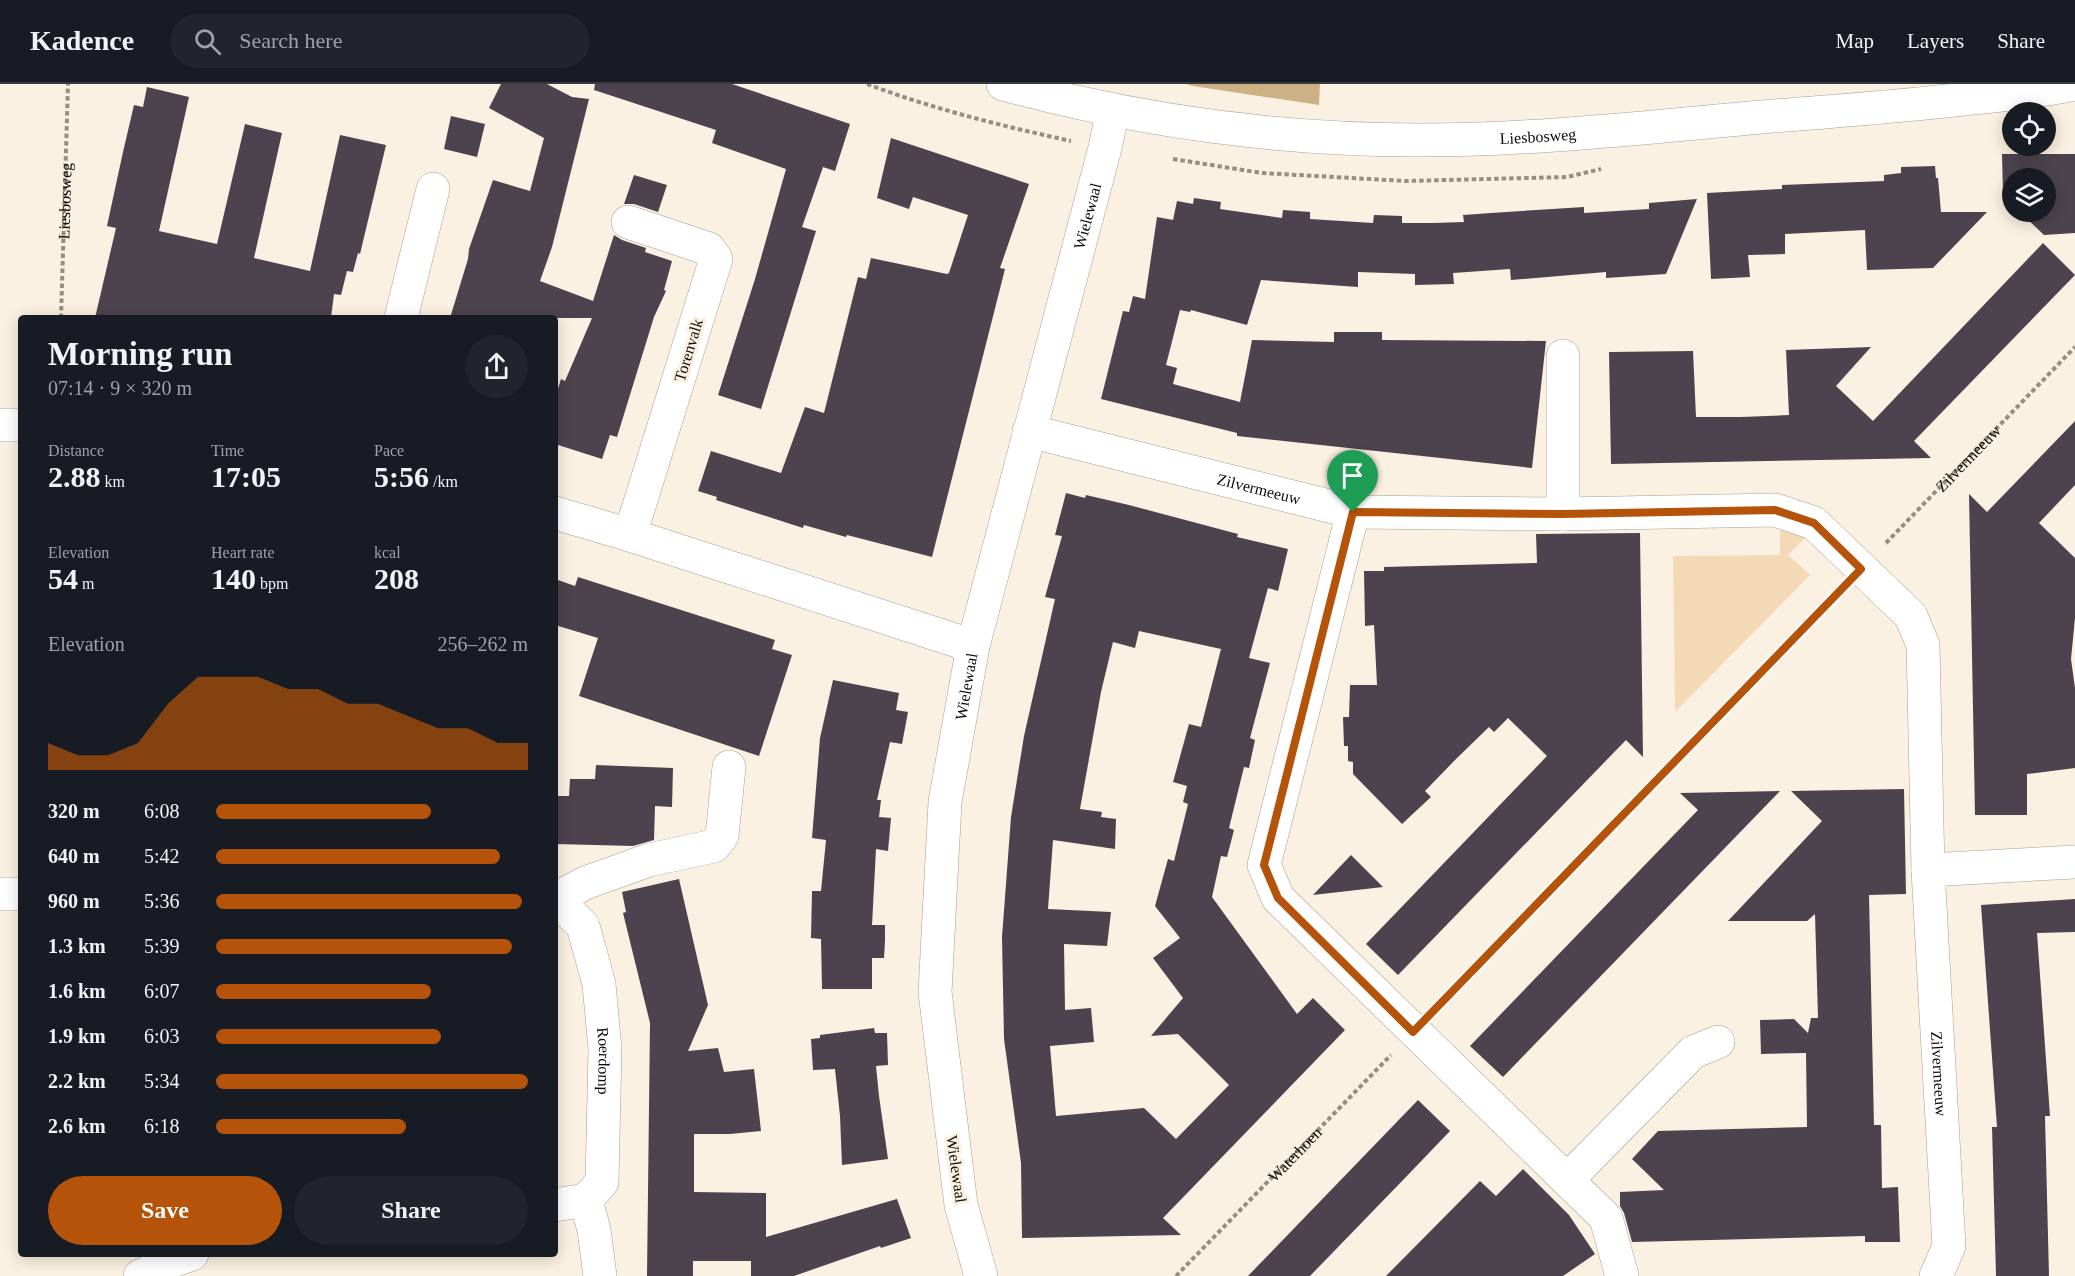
<!DOCTYPE html>
<meta charset="utf-8">
<style>
:root{--surface:#171b24;--page:#20242c;--text:#f1f3f6;--muted:#9ea1a6;--line:#363941;--accent:#b45309}
body{margin:0;font-family:"Times New Roman",serif;background:var(--page);color:var(--text);height:100vh;display:flex;flex-direction:column;font-size:22px;white-space:nowrap}
*{box-sizing:border-box;margin:0}
p{font-size:20px;color:var(--muted)}
.icon{flex:none;width:33px;height:33px;fill:none;stroke:currentColor;stroke-width:2;stroke-linecap:round;stroke-linejoin:round}
.map{position:relative;flex:1;overflow:hidden}
.sheet{position:absolute;left:18px;top:231px;width:540px;height:942px;display:flex;flex-direction:column;background:var(--surface);border-radius:6px;box-shadow:0 3px 15px #0003}
.sheet>*{flex:none}
.tools{position:absolute;left:2002px;top:18px;display:grid;gap:12px}
.tools a{display:grid;place-items:center;width:54px;height:54px;border-radius:50%;background:var(--surface);box-shadow:0 3px 15px #0003;font-size:30px}
.pin{position:absolute;display:grid;place-items:center;width:51px;height:51px;color:#fff;margin:-62px -26px;border-radius:50% 50% 50% 0;rotate:-45deg;box-shadow:0 0 6px #0007}
.pin .icon{rotate:45deg}
.round{display:grid;place-items:center;flex:none;width:63px;height:63px;border-radius:32px;background:var(--page)}
.head{display:flex;align-items:center;justify-content:space-between;height:102px;padding:0 30px}
h1{font-size:33px;font-weight:700;line-height:45px}
.metrics{display:grid;grid-template-columns:repeat(3,1fr);gap:9px;height:102px;padding:6px 30px}
.metrics div{display:grid;align-content:center}
.metrics b{font-size:30px;font-weight:700}
.metrics small{font-size:16px;font-weight:400}
.metrics p{font-size:16px}
.chart{height:168px;padding:12px 30px}
.chart p{display:flex;justify-content:space-between}
.chart svg{width:100%;height:108px;margin-top:6px;fill:var(--accent);opacity:.7}
.primary-button{display:flex;gap:12px;margin-top:auto;padding:12px 30px}
.primary-button a{flex:1;height:69px;border-radius:36px;background:var(--accent);color:#fff;font-size:24px;font-weight:700;line-height:69px;text-align:center}
.primary-button a+a{background:var(--page);color:var(--text)}
ul{padding:0 30px;list-style:none;font-size:20px}
li{display:grid;grid-template-columns:96px 72px 1fr;align-items:center;height:45px}
li i{height:15px;border-radius:8px;background:var(--accent)}
header{display:flex;align-items:center;gap:36px;box-sizing:border-box;height:84px;padding:0 30px;background:var(--surface);border-bottom:2px solid var(--line)}
header strong{font-size:28px}
nav{display:flex;gap:33px;margin-inline-start:auto;font-size:21px}
.search{width:420px;height:54px;background:var(--page);display:flex;align-items:center;gap:15px;box-sizing:border-box;padding:0 21px;border-radius:33px;color:var(--muted);font-size:22px}
.map>svg:first-child{display:block}
.green{fill:#f3d9b5}
.forest{fill:#ceb085}
.building{fill:#4d434e;fill-rule:evenodd}
.lines{fill:none;stroke-linecap:round;stroke-linejoin:round}
.minor-casing{stroke:#a89e91;stroke-width:34}
.path{stroke:#958e83;stroke-width:4;stroke-dasharray:4.5 3;stroke-linecap:butt}
.minor{stroke:#fff;stroke-width:33}
.route-casing{stroke:#fff;stroke-width:12}
.route{stroke:#b45309;stroke-width:8}
.labels{text-anchor:middle;stroke-width:6;stroke-linejoin:round;paint-order:stroke}
.street-label{font-size:16px;fill:#0f0c08;stroke:#fbf1e2}
</style>
<header>
<strong>Kadence</strong>
<div class="search"><svg class="icon" aria-label="search" viewBox="0 0 24 24"><circle cx="10" cy="10" r="6"/><path d="M15 15l6 6"/></svg>Search here</div>
<nav><a>Map</a><a>Layers</a><a>Share</a></nav>
</header>
<div class="map">
<svg width="2075" height="1192" viewBox="0 0 2075 1192">
<rect width="100%" height="100%" fill="#fbf1e2"/>
<path class="green" d="M1780 440 1810 449 1788 471 1810 491 1675 628 1673 472 1780 471Z"/>
<path class="forest" d="M1186 0H1320L1319 21 1193 2Z"/>
<path class="building" d="M501 0H547L572 13 589 15 552 163 540 197 593 217 614 151 622 156 646 164 645 168 672 177 664 206 666 207 654 233 617 353 610 351 602 375 555 360V314L561 295 565 297 592 234H450L468 175 469 165 493 96 530 107 544 54 489 24Z
M595 0H732L850 40 835 87 823 83 802 143 816 147 761 325 718 311 755 195 786 85 712 59 716 46 594 6Z
M147 3 189 13 159 147 217 160 245 40 282 49 254 174 310 187 340 51 386 61 360 170 358 169 353 188 347 187 341 211 334 210 331 234H95L116 144 107 142 123 68 134 21 143 23Z
M451 32 485 40 477 73 444 65Z
M891 54 1029 100 1000 184 1005 185 932 473 847 451 846 453 804 441 803 444 716 416 717 413 698 407 711 367 781 389 805 323 824 329 858 193 866 195 871 174 947 190 949 189 968 131 913 113 909 125 877 114Z
M2002 70H2075V149L2044 151 2020 128H2046V94H2013V121L2003 110Z
M1935 82 1936 94H1938L1941 128H1987L1933 184 1867 186 1865 146 1785 150V170L1748 171 1750 193 1711 195 1707 109 1782 105V101L1884 97V91L1901 89V83Z
M634 91 667 101 658 128 634 120H624Z
M1194 114 1221 118 1220 125 1282 134 1283 126 1310 128V135L1373 139 1374 131 1402 132V139H1433L1464 138 1463 131 1491 129 1584 123V129L1649 125V119L1697 115 1666 190 1606 194V188L1511 196 1510 185 1453 189 1454 200 1415 201V190L1358 188V203L1261 196 1247 241 1191 226 1190 228 1180 226 1166 281 1177 284 1173 300 1240 318 1252 256 1334 258V248H1382V256L1546 257 1532 384 1237 352V349L1101 315 1123 227 1129 228 1133 212 1145 215 1157 133 1173 136 1177 117 1193 120Z
M2043 159 2075 191 1914 357 1931 374 1611 380 1609 268 1693 267 1696 333H1741L1789 331 1786 266 1871 263 1836 302 1873 337Z
M2075 337V401L2039 439 2075 474V534L2071 575 2075 604V684L2027 690V731H1975L1969 410 1987 428Z
M1066 409 1085 414 1086 411 1129 421 1238 450 1237 453 1288 465 1278 507 1268 504 1249 574 1270 579 1250 654 1255 656 1249 684 1244 683 1229 744 1234 746 1227 773 1221 772 1212 813 1297 930 1313 914 1345 946 1163 1134 1181 1151 1022 1154 1021 1079 1004 955 1002 853 1011 733 1024 652 1055 515 1045 513 1062 452 1055 451ZM1139 547 1221 565 1201 643 1189 640 1173 698 1187 702 1183 718 1188 720 1174 777 1168 775 1155 822 1180 854 1153 874 1183 914 1151 952 1178 950 1229 1001 1176 1055 1144 1024 1056 1032 1050 962 1094 958 1091 924 1065 926 1064 860 1107 862 1111 828 1048 825 1053 756 1115 765 1116 735 1101 733 1102 728 1080 725 1101 608 1113 558 1135 564Z
M1640 449 1643 673 1626 656 1398 891 1366 860 1547 672 1508 634 1494 648 1489 643 1456 675 1425 707 1431 713 1402 740 1353 690V678L1348 677V662H1344L1343 633H1349L1350 601H1377L1374 541 1365 542 1364 487H1384V483L1537 479 1536 450Z
M578 493 775 556 772 565 792 571 759 672 579 612 598 554 555 541V495L575 502Z
M833 596 899 609 896 626 908 628 902 660 890 658 877 716H881L879 733 891 734 888 767 876 765 872 841H885V857L884 874H872V905H822L821 855 811 854 812 807H821L826 756 812 754 820 654Z
M596 681 673 684 672 723 655 722 654 756 633 762 555 760V712H569L570 695H595Z
M1904 705 1906 810 1869 811 1874 1041H1881L1882 1104 1898 1103 1900 1158H1865V1152L1632 1158 1624 1129 1620 1122V1108L1664 1106 1632 1075 1658 1047 1807 1043 1806 969 1761 970 1760 936 1794 935 1808 949 1811 934H1818L1815 830 1807 837H1728L1822 737 1791 707Z
M1780 707 1503 993 1470 962 1698 726 1680 709Z
M1351 771 1383 803 1313 811Z
M679 795 708 921 688 967 718 964 724 988 754 985 761 1047 730 1050H694V1108L766 1109V1153L897 1115 911 1154 881 1164 880 1162 794 1192H751V1177H693V1192H647L650 939 623 829 626 828 622 808Z
M2075 815V848L2037 849 2050 1032H2045L2049 1192H1996L1992 1043H1997L1981 821Z
M874 944 875 949H887L888 981 876 982 879 1012 888 1075 842 1081 840 1032 835 985 813 986 811 955 820 954V951Z
M1418 1016 1450 1047 1404 1095 1310 1192H1248Z
M1523 1085 1569 1131 1595 1170 1563 1192H1386L1480 1097 1496 1112Z"/>
<g class="lines">
<g class="minor-casing">
<g id="minor">
<path id="s4" d="M1003 0C1139 37 1280 56 1421 56 1535 56 1648 43 1762 33 1832 27 1902 23 1972 14 2006 11 2041 7 2074 0"/>
<path d="M628 138 709 165 716 175 630 451"/>
<path d="M401 234 433 105"/>
<path d="M0 341H21"/>
<path id="s5" d="M1029 347 1353 428 1563 430 1775 426 1814 439 1911 532 1923 561 1928 786 1949 1162 1936 1192"/>
<path d="M1353 428 1264 781 1278 814 1606 1134 1622 1192"/>
<path d="M555 429 630 451 973 562"/>
<path d="M1563 430V272"/>
<path d="M1928 786 2075 778"/>
<path d="M0 810H21"/>
<path id="s6" d="M555 814 583 842 599 900 605 965 602 1098 586 1116 555 1121"/>
<path d="M557 814 585 799 649 776 714 762 722 752 729 683"/>
<path d="M1567 1096 1693 968 1718 958"/>
<path d="M586 1116 594 1146 600 1192"/>
<path d="M140 1192 167 1179 192 1170"/>
<path id="s7" d="M981 1192 961 1121 935 908 945 718 973 562 1105 64 1113 26"/>
</g>
</g>
<g class="path">
<path d="M867 0C933 25 1002 42 1071 57"/>
<path d="M1173 75 1262 89 1406 97 1567 93 1601 85"/>
<path id="s1" d="M61 234 68 0"/>
<path id="s2" d="M1886 459 2075 263"/>
<path d="M1438 923 1837 510"/>
<path id="s3" d="M1176 1192 1391 971"/>
</g>
<use href="#minor" class="minor"/>
</g>
<g class="lines">
<g class="route-casing">
<path id="route" d="M1775 426 1814 439 1861 485 1413 948 1278 814 1264 781 1353 428 1563 430Z"/>
</g>
<use href="#route" class="route"/>
</g>
<g class="labels">
<g class="street-label">
<text dy="6" stroke="none"><textPath href="#s4" startOffset="540">Liesbosweg</textPath></text>
<text dy="6" stroke="none"><textPath href="#s1" startOffset="117">Liesbosweg</textPath></text>
<text dy="6" stroke="none"><textPath href="#s7" startOffset="1082">Wielewaal</textPath></text>
<text transform="translate(688 266) rotate(-73)" y="6">Torenvalk</text>
<text dy="6" stroke="none"><textPath href="#s2" startOffset="118">Zilvermeeuw</textPath></text>
<text dy="6" stroke="none"><textPath href="#s5" startOffset="237">Zilvermeeuw</textPath></text>
<text dy="6" stroke="none"><textPath href="#s7" startOffset="596">Wielewaal</textPath></text>
<text dy="6" stroke="none"><textPath href="#s6" startOffset="177">Roerdomp</textPath></text>
<text dy="6" stroke="none"><textPath href="#s5" startOffset="1392">Zilvermeeuw</textPath></text>
<text dy="6" stroke="none"><textPath href="#s3" startOffset="170">Waterhoen</textPath></text>
<text transform="translate(957 1085) rotate(82)" y="6">Wielewaal</text>
</g>
</g>
</svg>
<div class="tools">
<a><svg class="icon" aria-label="locate" viewBox="0 0 24 24"><circle cx="12" cy="12" r="6"/><path d="M12 2v4M12 18v4M2 12h4M18 12h4"/></svg></a>
<a><svg class="icon" aria-label="layers" viewBox="0 0 24 24"><path d="M12 4l9 5-9 5-9-5zM3 14l9 5 9-5"/></svg></a>
</div>
<div class="pin" style="left:1353px;top:428px;background:#1e9e55"><svg class="icon" aria-label="arrive" viewBox="0 0 24 24"><path d="M6 21V4h12l-3 4 3 4H6"/></svg></div>
<section class="sheet">
<div class="head"><div><h1>Morning run</h1><p>07:14 · 9 × 320 m</p></div><a class="round"><svg class="icon" aria-label="share" viewBox="0 0 24 24"><path d="M12 15V3M7 8l5-5 5 5M5 13v7h14v-7"/></svg></a></div>
<div class="metrics">
<div><p>Distance</p><b>2.88<small> km</small></b></div>
<div><p>Time</p><b>17:05</b></div>
<div><p>Pace</p><b>5:56<small> /km</small></b></div>
</div>
<div class="metrics">
<div><p>Elevation</p><b>54<small> m</small></b></div>
<div><p>Heart rate</p><b>140<small> bpm</small></b></div>
<div><p>kcal</p><b>208</b></div>
</div>
<div class="chart"><p><span>Elevation</span>256–262 m</p>
<svg viewBox="0 0 160 44" preserveAspectRatio="none"><path d="M0 44V33L10 38L20 38L30 33L40 17L50 6L60 6L70 6L80 11L90 11L100 17L110 17L120 22L130 27L140 27L150 33L160 33V44z"/></svg>
</div>
<ul>
<li><b>320 m</b>6:08<i style="width:69%"></i></li>
<li><b>640 m</b>5:42<i style="width:91%"></i></li>
<li><b>960 m</b>5:36<i style="width:98%"></i></li>
<li><b>1.3 km</b>5:39<i style="width:95%"></i></li>
<li><b>1.6 km</b>6:07<i style="width:69%"></i></li>
<li><b>1.9 km</b>6:03<i style="width:72%"></i></li>
<li><b>2.2 km</b>5:34<i style="width:100%"></i></li>
<li><b>2.6 km</b>6:18<i style="width:61%"></i></li>
</ul>
<div class="primary-button"><a>Save</a><a>Share</a></div>
</section>
</div>
